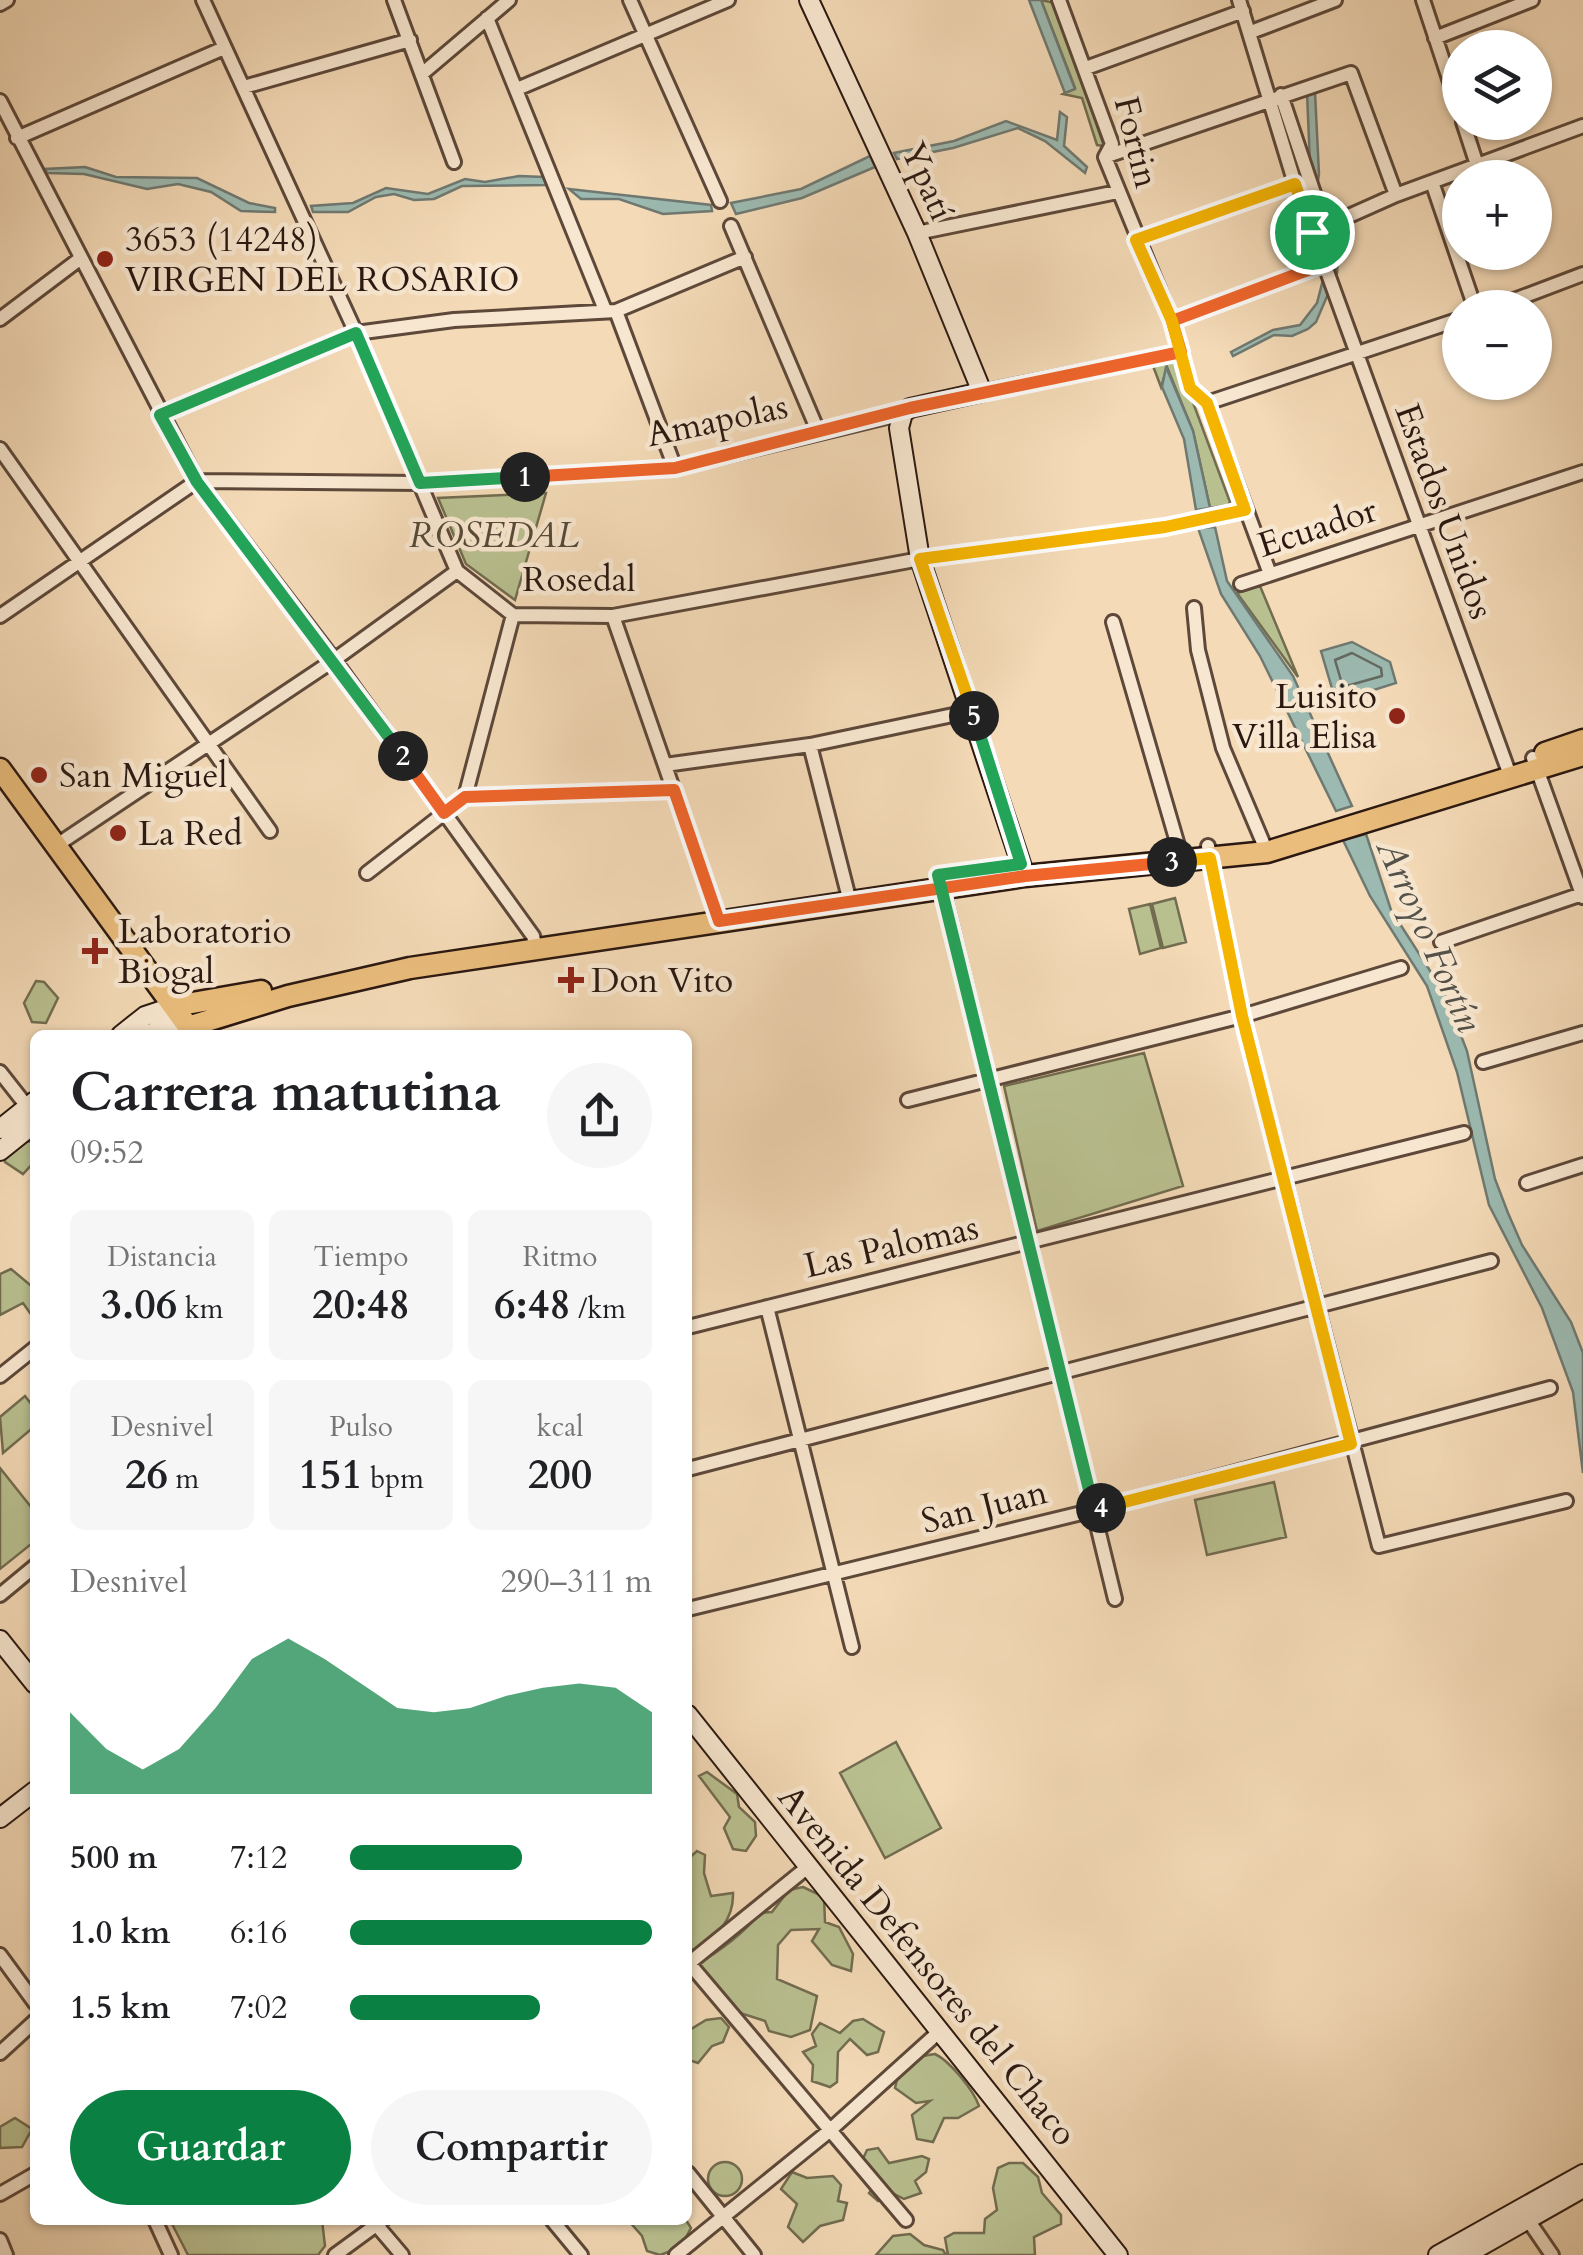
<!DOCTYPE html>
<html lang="es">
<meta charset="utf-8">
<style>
:root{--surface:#fff;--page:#f6f6f6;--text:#202124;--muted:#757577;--accent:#0b8043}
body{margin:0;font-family:Cardo,serif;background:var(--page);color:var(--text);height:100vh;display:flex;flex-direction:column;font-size:38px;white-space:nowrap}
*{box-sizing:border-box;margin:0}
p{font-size:32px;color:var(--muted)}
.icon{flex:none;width:55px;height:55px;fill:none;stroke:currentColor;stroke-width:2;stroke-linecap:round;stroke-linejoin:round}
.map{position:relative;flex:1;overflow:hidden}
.panel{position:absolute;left:30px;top:1030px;width:662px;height:1195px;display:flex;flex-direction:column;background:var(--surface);border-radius:15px;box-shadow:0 2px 8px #0004}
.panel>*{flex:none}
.tools{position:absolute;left:1442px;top:30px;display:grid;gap:20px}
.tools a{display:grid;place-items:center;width:110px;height:110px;border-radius:50%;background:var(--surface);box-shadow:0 2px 8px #0004;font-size:50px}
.pin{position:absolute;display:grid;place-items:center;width:85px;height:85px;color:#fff;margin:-42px;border:5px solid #fff;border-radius:50%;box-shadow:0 2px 10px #0007}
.km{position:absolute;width:50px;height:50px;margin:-25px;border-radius:50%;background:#222;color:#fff;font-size:28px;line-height:50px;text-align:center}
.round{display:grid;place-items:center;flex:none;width:105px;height:105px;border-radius:52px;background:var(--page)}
.overview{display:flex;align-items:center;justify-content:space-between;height:170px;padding:0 40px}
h1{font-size:55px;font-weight:600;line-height:75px}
.figures{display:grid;grid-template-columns:repeat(3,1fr);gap:15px;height:170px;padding:10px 40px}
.figures div{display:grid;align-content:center;border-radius:15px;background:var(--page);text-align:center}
.figures b{font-size:42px;font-weight:600}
.figures small{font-size:28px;font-weight:400}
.figures p{font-size:28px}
.chart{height:280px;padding:20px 40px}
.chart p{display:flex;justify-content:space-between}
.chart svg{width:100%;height:180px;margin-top:10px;fill:var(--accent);opacity:.7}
.action{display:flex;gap:20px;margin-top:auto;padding:20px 40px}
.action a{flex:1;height:115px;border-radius:60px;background:var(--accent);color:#fff;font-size:40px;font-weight:600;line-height:115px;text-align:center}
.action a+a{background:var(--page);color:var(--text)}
ul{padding:0 40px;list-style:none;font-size:32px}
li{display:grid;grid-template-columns:160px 120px 1fr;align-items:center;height:75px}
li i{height:25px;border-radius:12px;background:var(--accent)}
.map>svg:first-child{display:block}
.green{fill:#b9c090;stroke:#726c50;stroke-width:2.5}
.water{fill:#9cbab1;stroke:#6f7971;stroke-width:2.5}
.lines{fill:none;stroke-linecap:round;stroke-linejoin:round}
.shore{stroke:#646961;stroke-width:2.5}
.street-casing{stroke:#5d483a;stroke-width:18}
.secondary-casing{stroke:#2b1811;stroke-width:22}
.primary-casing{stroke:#2b1811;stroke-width:25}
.street{stroke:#f8e7d0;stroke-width:12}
.secondary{stroke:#f8e7d0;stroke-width:18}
.primary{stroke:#eabd7c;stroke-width:20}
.split-1-casing{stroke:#fff;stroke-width:20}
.split-2-casing{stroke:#fff;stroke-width:20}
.split-3-casing{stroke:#fff;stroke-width:20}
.split-4-casing{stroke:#fff;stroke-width:20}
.split-5-casing{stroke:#fff;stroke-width:20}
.split-6-casing{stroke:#fff;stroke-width:20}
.split-1{stroke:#f0652b;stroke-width:12}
.split-2{stroke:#22a559;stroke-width:12}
.split-3{stroke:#f0652b;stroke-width:12}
.split-4{stroke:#f5b400;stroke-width:12}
.split-5{stroke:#22a559;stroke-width:12}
.split-6{stroke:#f5b400;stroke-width:12}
.poi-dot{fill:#8f2418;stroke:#f8e7d0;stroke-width:4}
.labels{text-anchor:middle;stroke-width:9;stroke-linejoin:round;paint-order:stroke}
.street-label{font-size:35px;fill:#2b1811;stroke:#f8e7d0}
.poi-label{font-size:35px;fill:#2b1811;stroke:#f8e7d0;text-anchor:start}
.park-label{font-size:35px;font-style:italic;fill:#564a37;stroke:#f8e7d0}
.water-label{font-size:38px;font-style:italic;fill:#535149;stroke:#f8e7d0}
</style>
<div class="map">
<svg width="1583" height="2255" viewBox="0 0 1583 2255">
<rect width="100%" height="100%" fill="#f4dab7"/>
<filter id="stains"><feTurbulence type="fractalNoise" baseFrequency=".002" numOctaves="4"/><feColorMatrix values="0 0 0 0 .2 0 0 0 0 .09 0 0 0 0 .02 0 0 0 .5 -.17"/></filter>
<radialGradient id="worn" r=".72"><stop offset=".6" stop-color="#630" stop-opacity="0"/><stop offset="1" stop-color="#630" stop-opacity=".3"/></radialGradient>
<path class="green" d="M1041 0 1055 3 1104 146 1097 145 1082 98 1063 94 1075 88Z
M1175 354 1230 502 1228 505 1210 508 1193 431 1167 367 1161 387 1150 358Z
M546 493 515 600 466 564 438 498Z
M1260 586 1298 677 1237 593Z
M1175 898 1186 942 1163 948 1152 904Z
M1150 904 1161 948 1140 954 1129 909Z
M36 981 44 982 58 998 46 1023 32 1022 24 1003Z
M1144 1053 1183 1186 1037 1231 1004 1086Z
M21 1141 35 1142V1161L23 1174 5 1162V1151Z
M11 1269 35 1289V1320L23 1303 0 1315V1274Z
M25 1396 35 1409V1426L3 1453 0 1417Z
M0 1468 35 1512V1541L0 1569Z
M1274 1482 1286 1537 1207 1555 1195 1500Z
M896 1742 941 1828 885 1858 840 1773Z
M707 1772 737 1794 739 1807 755 1822 756 1836 746 1851 733 1849 724 1828 730 1817 699 1776Z
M697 1851 705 1855 704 1873 711 1896 733 1893C734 1922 715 1936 695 1952L688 1946V1859Z
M803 1887 824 1897 825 1922 839 1927 853 1954 851 1971 832 1965 812 1941 819 1929 791 1930 778 1945 777 1979 817 1996 810 2030 791 2037 769 2031 765 2021 740 2013 696 1965C720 1951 743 1934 760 1913L772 1912 789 1890Z
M721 2018 729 2027 723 2042 712 2046 698 2063 689 2060 688 2031 706 2020Z
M863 2019 884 2032 878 2052 867 2055 850 2039 838 2052 837 2082 830 2087 812 2081 813 2065 803 2052 816 2046 812 2034 820 2023 840 2033 853 2021Z
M935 2054C950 2061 974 2091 979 2106L958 2118H944L933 2142 917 2139 912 2115 930 2101 916 2103 895 2088C899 2065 913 2056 935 2054Z
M15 2118 32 2129 22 2147 0 2148V2127Z
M878 2148 889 2163 922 2156 929 2159 926 2172 915 2181 921 2193 904 2199 892 2193 878 2201 869 2193 879 2180 862 2161 867 2150Z
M708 2179a17 17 0 1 1 34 0a17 17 0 1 1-34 0Z
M1009 2163H1023L1038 2177 1042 2193 1061 2215V2224L1034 2237 1035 2255H948L945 2238 954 2233H984L985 2219 997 2210 993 2188 998 2168Z
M792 2172 807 2178 833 2176 841 2185 838 2201 847 2203 843 2220 820 2226 803 2242 788 2227 797 2204 781 2189Z
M170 2220H322L325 2246 318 2255H188Z
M628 2220H686L691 2228 680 2248 660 2255 647 2251 642 2236Z
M910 2234 924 2245 943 2250 946 2255H876L893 2236Z"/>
<path class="water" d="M1029 0H1041L1075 89 1065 93Z
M1315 92 1319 174 1315 201 1338 258 1337 273 1316 322 1308 329 1292 336 1274 335 1233 356 1231 352 1273 330 1300 325 1317 303 1327 264 1300 190 1310 163 1307 93Z
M1060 112 1067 117 1064 146 1087 167 1085 173 1045 141 1018 128 953 148 897 159 894 153 954 141 1006 121 1057 140Z
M870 156 875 167 802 198 736 214 731 203 801 189Z
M85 167 116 177 197 178 249 203 275 208V212L241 211 211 192 178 184 147 189 84 174 47 173 45 169Z
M519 176 544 177 547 185 462 186 434 199 414 200 394 194 376 197 348 212H313L311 206 353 203 386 188 428 194 465 179 485 182Z
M569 189 711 205 712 211 663 214 619 199H581Z
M1166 367 1193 431 1210 508 1196 510 1184 439 1162 387Z
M1215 527 1227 581 1293 676 1352 806 1336 811 1260 656 1221 594 1198 528Z
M1352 642 1390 662 1396 683 1336 702 1321 651Z
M1366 834 1391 910 1445 994 1467 1051 1495 1179 1508 1213 1522 1245 1571 1322 1583 1353V1473L1573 1392 1542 1308 1489 1205 1457 1072 1427 986 1370 896 1343 840Z"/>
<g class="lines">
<path class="shore" d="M1352 653 1381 668 1382 676 1343 687 1335 660Z"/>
<g class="street-casing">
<path id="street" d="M203 0 356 333 457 571
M394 0 454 162
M630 0 720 201
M1059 0 1112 144 1105 157 1172 321 1190 388 1207 403 1270 574
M1423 0 1460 112
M0 4 7 0
M487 18 605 310
M1251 32 1335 0
M1435 38 1532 0
M1086 68 1243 11
M423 73 509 0
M244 87 410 40
M517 89 728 0
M1281 95 1325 226
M0 101 197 481 334 660 533 936 536 948
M1463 122 1477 165
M17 138 224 48
M1107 156 1351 73 1396 195
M1432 182 1475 308
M731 226 818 431
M1313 232 1396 195 1583 126
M917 233 1117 192
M1137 240 1295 184
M1324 263 1511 778
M1493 308 1583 274
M616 311 675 468
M0 319 81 258
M1172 321 1324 263 1295 184 1239 0
M982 392 1181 352
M1207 403 1460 319
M160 415 356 333 454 320 616 311 745 257
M0 449 270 831
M457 571 513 615 613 616 920 559 1165 527 1245 510
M1241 584 1583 472
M1194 608 1198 650 1223 748 1267 852
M0 616 197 481 420 483 675 468 903 413
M613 616 719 921
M1113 622 1179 849
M810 745 850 902
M1533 758 1583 897
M665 765 810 745 972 711
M465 797 513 615
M57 845 334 660 457 571
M1208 846 1242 1016 1379 1546 1566 1501
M367 873 465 797 674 790
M939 875 1115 1599
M1441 942 1582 894
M1483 1062 1583 1033
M0 1072 33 1114
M908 1100 1242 1016 1401 968
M1527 1183 1583 1165
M767 1307 852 1647
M688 1327 1464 1133
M0 1376 35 1348
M688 1469 1491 1261
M0 1595 35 1566
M688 1609 1094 1510 1550 1388
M0 1955 35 2003
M688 1962 906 2220
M688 1964 809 1866
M0 2053 35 2021
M688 2173 754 2255
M0 2194 35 2174
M155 2220 171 2255
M552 2220 581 2255
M1528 2220 1552 2255
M374 2222 402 2255
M0 2240 6 2255
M335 2255 383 2220
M676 2255 828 2132 941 2030"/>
</g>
<g class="secondary-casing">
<path id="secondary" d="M809 0 917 233 982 392 910 408 903 413 899 428 920 559 1025 876
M121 1035 145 1016 175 1006
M149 1035 166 1025H187L195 1035
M0 1129 35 1101
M0 1151 35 1123
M0 1640 35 1684
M688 1715 1118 2255
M0 1818 35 1791
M1438 2255 1583 2174
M1465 2255 1583 2188"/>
</g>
<g class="primary-casing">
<path id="primary" d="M1545 753 1583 740
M0 769 187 1025H194L288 996 410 968 1025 876 1267 852 1583 755
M175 1006 261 991"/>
</g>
<use href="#street" class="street"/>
<use href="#secondary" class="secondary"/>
<use href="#primary" class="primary"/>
</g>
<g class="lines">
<g class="split-1-casing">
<path id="split-1" d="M525 477 675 468 910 408 1181 352 1172 321 1324 264 1312 232"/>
</g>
<g class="split-2-casing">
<path id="split-2" d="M403 756 197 482 160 415 356 333 420 483 525 477"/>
</g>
<g class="split-3-casing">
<path id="split-3" d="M403 756 444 813 465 797 674 790 719 921 1025 876 1172 862"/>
</g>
<g class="split-4-casing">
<path id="split-4" d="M1101 1508 1351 1444 1242 1016 1210 858 1172 862"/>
</g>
<g class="split-5-casing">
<path id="split-5" d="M974 716 1021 864 938 875 1094 1510 1101 1508"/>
</g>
<g class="split-6-casing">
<path id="split-6" d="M974 716 920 559 1165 527 1245 510 1207 403 1190 388 1172 321 1136 240 1295 184 1312 232"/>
</g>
<use href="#split-1" class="split-1"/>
<use href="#split-2" class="split-2"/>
<use href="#split-3" class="split-3"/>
<use href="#split-4" class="split-4"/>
<use href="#split-5" class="split-5"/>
<use href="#split-6" class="split-6"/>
</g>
<g class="poi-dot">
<circle cx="105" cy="259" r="10"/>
<circle cx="1397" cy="716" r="10"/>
<circle cx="39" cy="775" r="10"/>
<circle cx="118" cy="833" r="10"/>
<path d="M90 936h10v10h10v10h-10v10h-10v-10h-10v-10h10z"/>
<path d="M566 965h10v10h10v10h-10v10h-10v-10h-10v-10h10z"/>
</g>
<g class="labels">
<g class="street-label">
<text transform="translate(1137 142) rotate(76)" y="12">Fortin</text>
<text transform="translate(928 181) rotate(66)" y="12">Ypatí</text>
<text transform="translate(717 420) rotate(-12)" y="12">Amapolas</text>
<text transform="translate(1445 511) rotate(70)" y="12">Estados Unidos</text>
<text transform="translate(1317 527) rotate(-18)" y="12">Ecuador</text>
<text x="579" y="591">Rosedal</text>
<text transform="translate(891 1246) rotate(-13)" y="12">Las Palomas</text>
<text transform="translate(984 1506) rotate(-14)" y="12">San Juan</text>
<text transform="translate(928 1965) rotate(51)" y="12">Avenida Defensores del Chaco</text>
</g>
<g class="poi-label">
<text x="125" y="251">3653 (14248)<tspan x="125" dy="40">VIRGEN DEL ROSARIO</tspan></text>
<text x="1377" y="708" text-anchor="end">Luisito<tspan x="1377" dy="40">Villa Elisa</tspan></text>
<text x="59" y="787">San Miguel</text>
<text x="138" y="845">La Red</text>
<text x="118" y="943">Laboratorio<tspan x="118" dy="40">Biogal</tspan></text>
<text x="591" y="992">Don Vito</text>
</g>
<g class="park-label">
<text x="494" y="547">ROSEDAL</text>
</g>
<g class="water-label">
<text transform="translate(1430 935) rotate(66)" y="13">Arroyo Fortín</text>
</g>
</g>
<rect width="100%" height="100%" filter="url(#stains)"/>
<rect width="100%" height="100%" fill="url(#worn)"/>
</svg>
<div class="tools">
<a><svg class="icon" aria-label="layers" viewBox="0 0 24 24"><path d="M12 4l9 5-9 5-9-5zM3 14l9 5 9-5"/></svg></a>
<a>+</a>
<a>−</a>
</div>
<div class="pin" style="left:1312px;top:232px;background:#1e9e55"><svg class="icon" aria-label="arrive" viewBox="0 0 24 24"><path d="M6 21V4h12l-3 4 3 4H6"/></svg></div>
<b class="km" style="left:525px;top:477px">1</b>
<b class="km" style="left:403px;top:756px">2</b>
<b class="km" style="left:1172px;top:862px">3</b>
<b class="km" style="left:1101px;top:1508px">4</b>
<b class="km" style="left:974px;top:716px">5</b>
<section class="panel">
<div class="overview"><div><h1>Carrera matutina</h1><p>09:52</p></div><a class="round"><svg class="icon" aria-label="share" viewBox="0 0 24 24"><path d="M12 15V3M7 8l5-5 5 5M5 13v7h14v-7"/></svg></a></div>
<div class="figures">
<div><p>Distancia</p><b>3.06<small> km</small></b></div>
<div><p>Tiempo</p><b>20:48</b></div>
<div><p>Ritmo</p><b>6:48<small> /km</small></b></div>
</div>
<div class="figures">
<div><p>Desnivel</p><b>26<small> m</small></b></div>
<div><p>Pulso</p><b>151<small> bpm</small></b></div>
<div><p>kcal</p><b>200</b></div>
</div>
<div class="chart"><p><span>Desnivel</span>290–311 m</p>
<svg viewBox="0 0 160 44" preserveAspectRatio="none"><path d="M0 44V24L10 33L20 38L30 33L40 23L50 11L60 6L70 11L80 17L90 23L100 24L110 23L120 20L130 18L140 17L150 18L160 24V44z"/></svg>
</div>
<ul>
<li><b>500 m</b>7:12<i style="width:57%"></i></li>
<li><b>1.0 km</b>6:16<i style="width:100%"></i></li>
<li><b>1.5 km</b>7:02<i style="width:63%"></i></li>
</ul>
<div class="action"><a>Guardar</a><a>Compartir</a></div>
</section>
</div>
